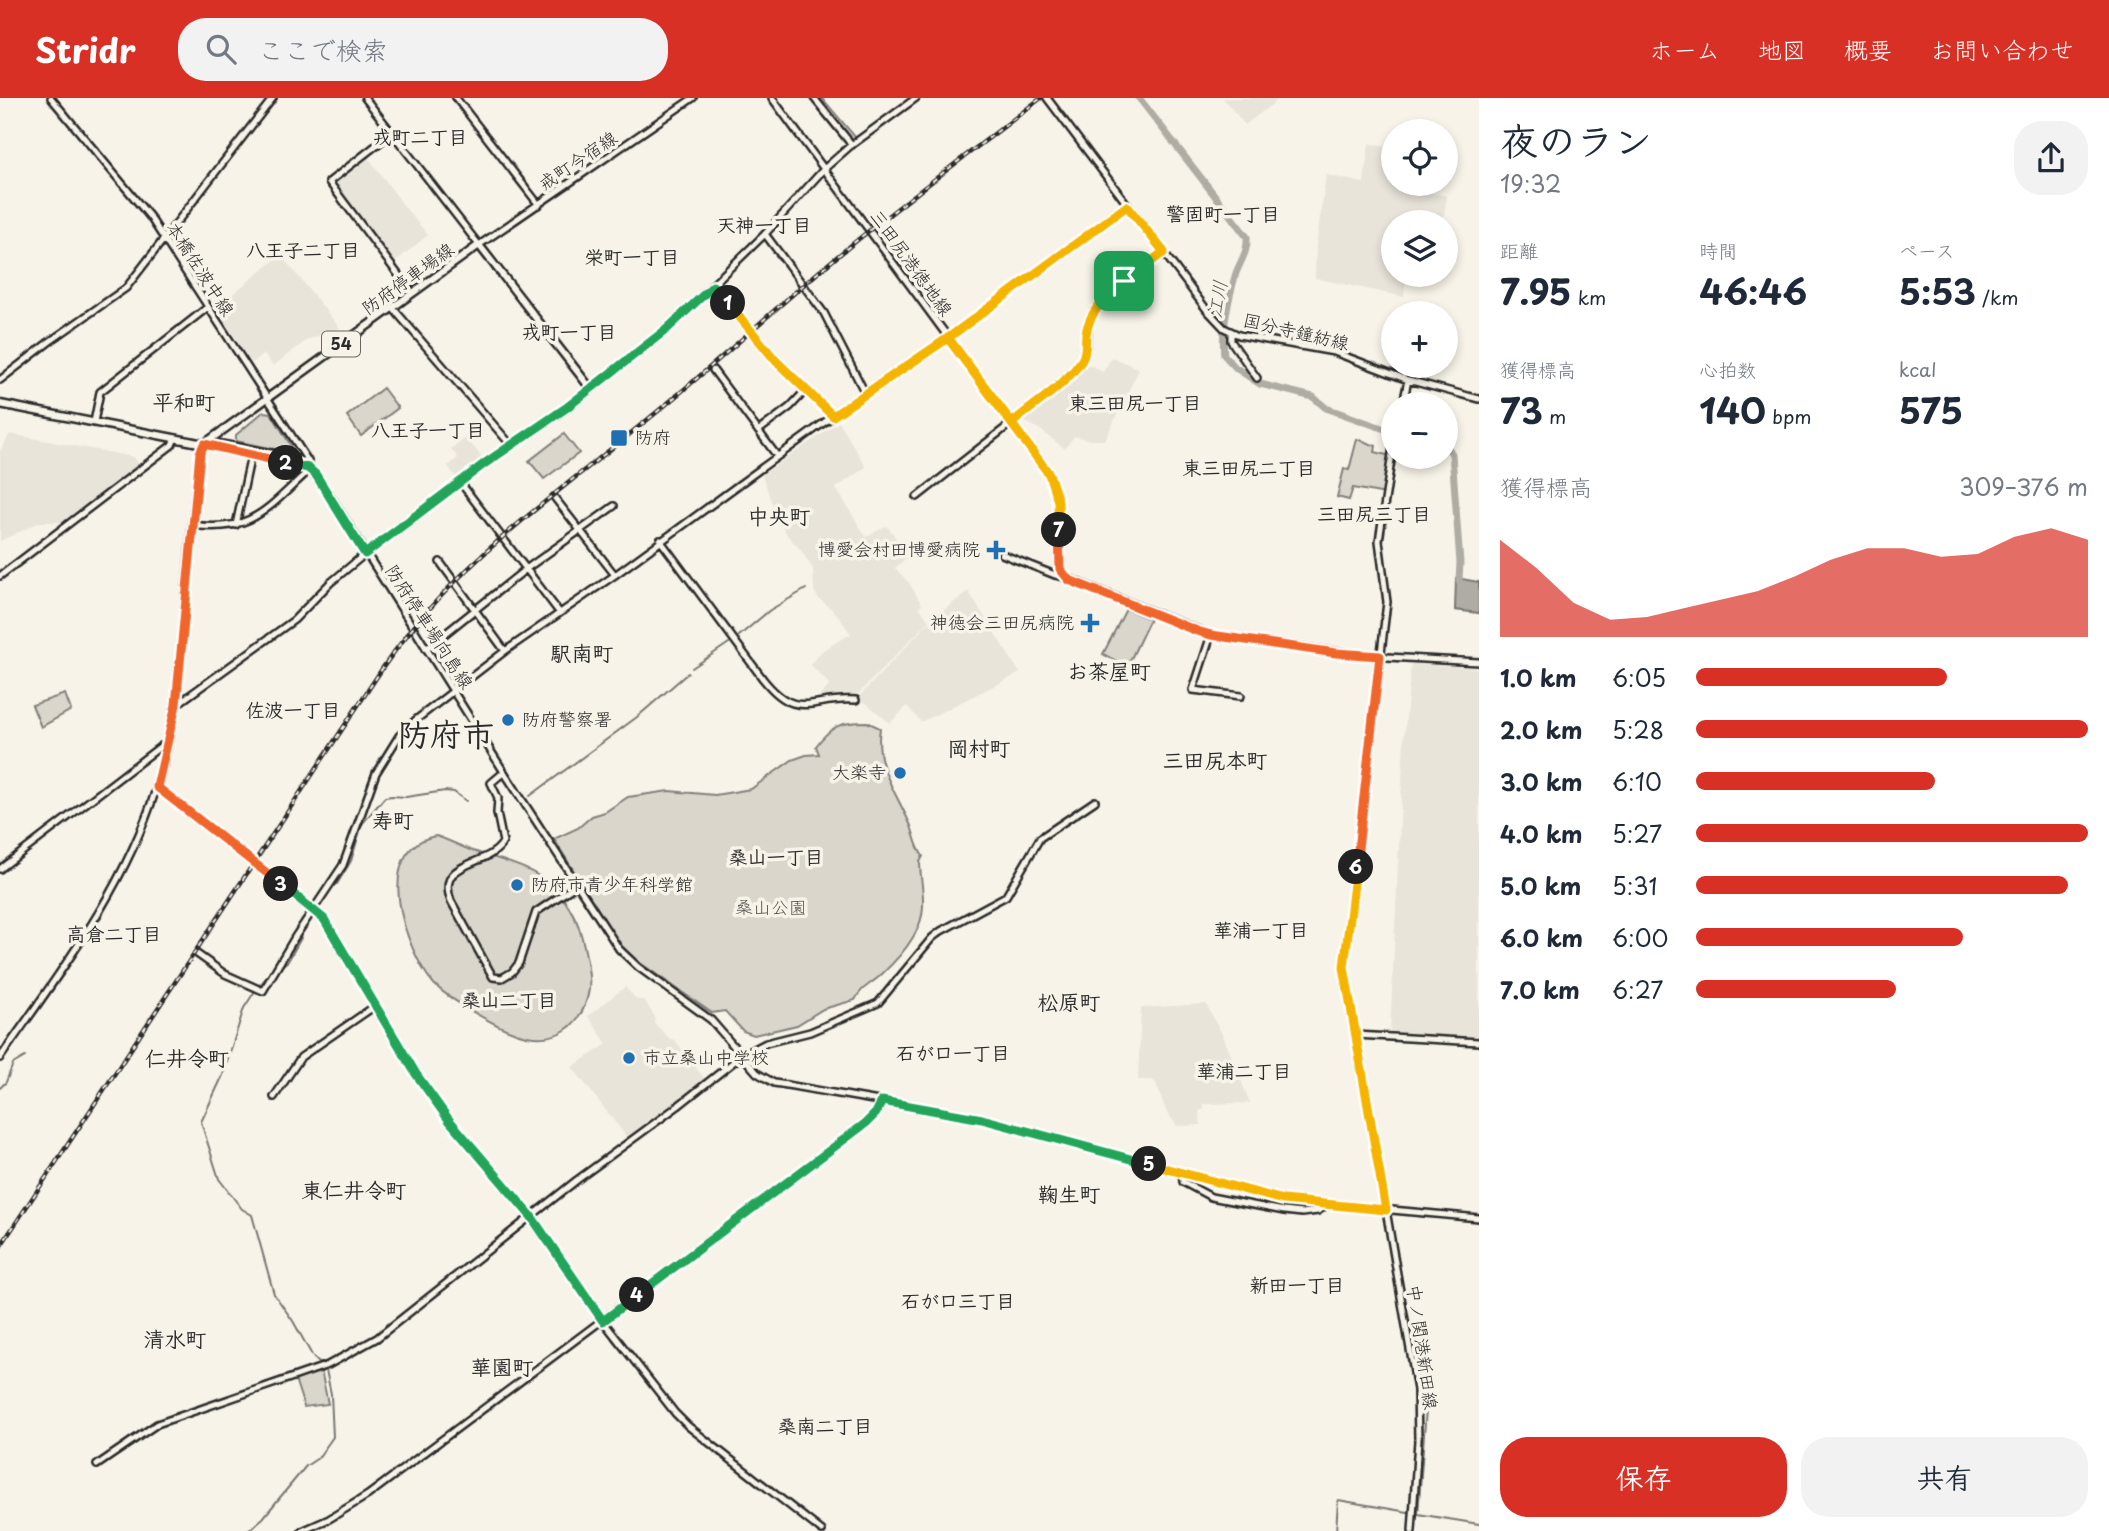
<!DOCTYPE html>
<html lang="ja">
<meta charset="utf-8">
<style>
:root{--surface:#fff;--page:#f2f2f3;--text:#1f2937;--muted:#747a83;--accent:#d93025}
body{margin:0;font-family:"Playpen Sans","Klee One",sans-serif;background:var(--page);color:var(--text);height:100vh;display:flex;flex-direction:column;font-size:26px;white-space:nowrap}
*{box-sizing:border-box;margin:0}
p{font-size:23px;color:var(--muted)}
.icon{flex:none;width:38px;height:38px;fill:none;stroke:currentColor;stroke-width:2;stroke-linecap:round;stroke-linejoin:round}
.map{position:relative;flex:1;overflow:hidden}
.sheet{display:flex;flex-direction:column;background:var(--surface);width:630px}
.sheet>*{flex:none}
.buttons{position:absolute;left:1381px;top:21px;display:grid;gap:14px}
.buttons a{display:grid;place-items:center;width:77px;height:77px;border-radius:50%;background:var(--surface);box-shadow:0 4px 10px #0003;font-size:35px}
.pin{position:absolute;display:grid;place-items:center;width:60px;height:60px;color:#fff;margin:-30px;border-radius:14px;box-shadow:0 4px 10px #0006}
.km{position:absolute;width:35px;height:35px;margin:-18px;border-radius:50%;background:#222;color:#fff;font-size:19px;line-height:35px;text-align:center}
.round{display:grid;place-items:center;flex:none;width:74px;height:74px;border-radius:28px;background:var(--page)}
.summary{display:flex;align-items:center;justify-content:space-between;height:119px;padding:0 21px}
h1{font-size:38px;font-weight:700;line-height:52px}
.metrics{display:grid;grid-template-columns:repeat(3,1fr);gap:10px;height:119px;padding:7px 21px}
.metrics div{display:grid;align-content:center}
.metrics b{font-size:35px;font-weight:700}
.metrics small{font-size:19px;font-weight:400}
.metrics p{font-size:19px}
.chart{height:196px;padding:14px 21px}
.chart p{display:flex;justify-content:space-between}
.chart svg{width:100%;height:126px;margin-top:7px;fill:var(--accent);opacity:.7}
.cta{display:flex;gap:14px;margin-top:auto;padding:14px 21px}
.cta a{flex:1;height:80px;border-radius:28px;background:var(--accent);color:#fff;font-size:28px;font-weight:700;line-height:80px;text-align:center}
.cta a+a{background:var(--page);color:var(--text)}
ul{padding:0 21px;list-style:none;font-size:23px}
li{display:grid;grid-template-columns:112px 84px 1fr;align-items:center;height:52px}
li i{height:18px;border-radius:9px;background:var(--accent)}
header{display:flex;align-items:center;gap:42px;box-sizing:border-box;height:98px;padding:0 35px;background:var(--accent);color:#fff}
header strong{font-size:33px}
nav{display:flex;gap:38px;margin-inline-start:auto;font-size:24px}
.search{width:490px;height:63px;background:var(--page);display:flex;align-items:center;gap:18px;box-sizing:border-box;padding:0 24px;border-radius:28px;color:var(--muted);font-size:26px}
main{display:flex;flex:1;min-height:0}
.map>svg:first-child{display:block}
.built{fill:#e8e4da}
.green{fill:#dad6cc;stroke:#82807c;stroke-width:2}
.water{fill:#afaca4;stroke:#7a7874;stroke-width:2}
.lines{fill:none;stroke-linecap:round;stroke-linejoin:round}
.stream{stroke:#7a7874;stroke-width:2}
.river{stroke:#afaca4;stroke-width:7}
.tertiary-casing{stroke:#2b2b2b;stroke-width:10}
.secondary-casing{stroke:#2b2b2b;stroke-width:10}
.primary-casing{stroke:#2b2b2b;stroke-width:11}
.tertiary{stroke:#f7f3e8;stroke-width:5}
.secondary{stroke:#f7f3e8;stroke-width:5}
.primary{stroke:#f7f3e8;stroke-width:6}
.rail-casing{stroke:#2b2b2b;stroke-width:4.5}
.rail{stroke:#f7f3e8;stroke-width:2;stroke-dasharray:5;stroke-linecap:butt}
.split-1-casing{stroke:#fff;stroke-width:14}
.split-2-casing{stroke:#fff;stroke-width:14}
.split-3-casing{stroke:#fff;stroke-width:14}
.split-4-casing{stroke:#fff;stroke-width:14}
.split-5-casing{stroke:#fff;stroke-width:14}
.split-6-casing{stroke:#fff;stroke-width:14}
.split-7-casing{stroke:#fff;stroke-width:14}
.split-8-casing{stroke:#fff;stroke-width:14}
.split-1{stroke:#f5b400;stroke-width:9}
.split-2{stroke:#22a559;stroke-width:9}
.split-3{stroke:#f0652b;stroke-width:9}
.split-4{stroke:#22a559;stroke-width:9}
.split-5{stroke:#22a559;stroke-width:9}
.split-6{stroke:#f5b400;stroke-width:9}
.split-7{stroke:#f0652b;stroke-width:9}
.split-8{stroke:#f5b400;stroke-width:9}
.poi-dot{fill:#1f6fb2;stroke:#f7f3e8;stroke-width:2.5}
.labels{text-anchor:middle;stroke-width:7;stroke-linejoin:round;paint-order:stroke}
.shield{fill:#f7f3e8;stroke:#686764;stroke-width:2}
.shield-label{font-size:16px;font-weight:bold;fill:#2b2b2b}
.street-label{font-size:18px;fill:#2b2b2b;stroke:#f7f3e8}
.poi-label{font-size:18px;fill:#2b2b2b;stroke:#f7f3e8;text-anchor:start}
.park-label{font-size:18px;fill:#575653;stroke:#f7f3e8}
.neighbourhood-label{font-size:19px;font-weight:bold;fill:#2b2b2b;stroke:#f7f3e8}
.water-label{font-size:19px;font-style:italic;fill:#53524f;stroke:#f7f3e8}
.quarter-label{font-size:21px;font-weight:bold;fill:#2b2b2b;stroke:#f7f3e8}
.town-label{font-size:32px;font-weight:bold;fill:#2b2b2b;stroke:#f7f3e8}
</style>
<header>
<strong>Stridr</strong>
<div class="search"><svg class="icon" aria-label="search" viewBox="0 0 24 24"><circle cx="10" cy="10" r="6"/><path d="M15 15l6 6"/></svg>ここで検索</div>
<nav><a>ホーム</a><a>地図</a><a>概要</a><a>お問い合わせ</a></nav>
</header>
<main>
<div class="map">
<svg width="1479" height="1433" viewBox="0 0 1479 1433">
<rect width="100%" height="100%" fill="#f7f3e8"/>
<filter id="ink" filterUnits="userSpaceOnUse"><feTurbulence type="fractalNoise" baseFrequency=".0143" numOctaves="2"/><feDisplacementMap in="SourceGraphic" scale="14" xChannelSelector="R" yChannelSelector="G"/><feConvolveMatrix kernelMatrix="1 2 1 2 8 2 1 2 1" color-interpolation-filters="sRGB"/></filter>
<g filter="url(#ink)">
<path class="built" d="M1223 0H1280L1245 27Z
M1369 45 1393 51 1390 86 1447 98 1443 124H1393V177H1406L1404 199 1315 180 1316 148 1326 77 1364 85Z
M368 59 407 112 428 137 395 164 334 84Z
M281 157 340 230 307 242 273 268 264 256 252 265 215 210Z
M1112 259 1139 271 1105 342H1090L1074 338 1065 351 1039 331 1018 320 1051 294 1082 263 1103 274Z
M839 324 866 369 836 390 866 439 886 428 892 434 907 459 895 470 910 486 922 507 919 509 929 523 859 595 853 599 817 601 830 587 810 566 823 552 851 536 836 515 818 500 814 493 813 471 800 451 788 438 776 417 762 377Z
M10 336 134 359 140 368 65 424H40L0 443V353Z
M466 339 483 361 456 379 448 368 458 360 451 351Z
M968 493 1020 575 921 624 907 608 890 625 866 605 856 602 929 524Z
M1411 566 1479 570V941L1390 934 1404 641Z
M625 889 637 902H644L655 919 654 925 670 941 675 942 707 984 629 1042 572 969 607 946 588 918Z
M1206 906 1224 940 1250 1005 1204 1006V1011L1199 1013 1201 1027 1177 1028 1166 1013 1156 985 1152 982H1138L1141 910Z"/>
<path class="green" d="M818 0H822L856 40H850Z
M383 290 398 310 361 338 347 318Z
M263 314 271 315 291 348 289 354 236 343V337Z
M564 336 579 355 544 381 529 363Z
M1357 341 1376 348 1375 354 1391 358 1386 396 1353 390 1349 402 1337 399 1344 371 1349 372Z
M1126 511 1150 521 1127 569 1103 556Z
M65 596 71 612 41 629 32 607Z
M867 624 880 630C874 667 897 696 911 728 915 739 916 749 923 758L920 764C920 779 924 794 923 808 923 833 899 860 882 876 873 885 860 890 855 902L823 911 797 927 754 937 743 933 725 913 712 915 633 860 622 850 554 741 578 730 592 718 605 714 628 699 669 693 715 697 751 691 792 662 806 657 819 656 816 648C832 627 841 624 867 624Z
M436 738C448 742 458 747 470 752 499 762 534 768 556 792 565 801 577 821 580 833 584 846 591 878 589 891 583 930 554 948 516 935 495 928 450 902 434 886 405 853 370 750 436 738Z
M321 1272 328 1306 304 1309 295 1281Z"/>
<path class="water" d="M1456 480 1479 484V515L1455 512Z"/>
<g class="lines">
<path class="stream" d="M739 538 770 512 806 491
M692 570 729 545
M530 698 637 619 688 575
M337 786 351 763 362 726 385 699 392 698 406 699 445 693 454 694 466 703
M283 867 288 863 301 840
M258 889 267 879
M0 990 6 984 13 966 25 959
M1427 1298 1418 1416 1479 1426
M248 1433 263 1420 306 1368 318 1360 333 1339 331 1296 326 1272 313 1259 293 1223 274 1196 252 1117 242 1111 219 1081 201 1024 223 977 244 910 255 893
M1336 1433 1338 1402 1408 1414"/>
<path class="river" d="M1139 0 1247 139C1248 154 1241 162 1236 175 1229 199 1221 232 1224 257L1236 270 1260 286 1313 299 1326 310 1393 334
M1446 347 1452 356 1460 465 1459 482 1462 490"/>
<g class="tertiary-casing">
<path id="tertiary" d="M51 0 150 119 308 363V370L304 377C265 413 250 435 192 427
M456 0 539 107
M772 0 824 71 849 49 916 0
M814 0 852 47
M1047 0 1207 212 1224 230 1239 237 1334 254 1408 282 1479 301
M392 35 329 84 412 195
M765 136 824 215 865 295
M479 147 693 0
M713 188 776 263 833 318
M392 209 511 347
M1231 234V243L1257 280
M713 272 777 358
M0 282 49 244 126 190 273 0
M1403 306 1408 282
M94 324 100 294 208 209
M758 333 790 309 806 292
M460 384 559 514
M554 399 615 477
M917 399 1051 294C1062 283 1084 268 1086 252 1088 237 1086 223 1096 210 1113 187 1141 171 1164 154
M236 427 251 357
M660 442 763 581C798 625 812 598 856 602
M1002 456 1055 477 1065 479
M440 464 505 553
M0 478 172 347 175 340
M1211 537 1193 592 1241 598
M426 551 526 471 614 408
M176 607 294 522 330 485 365 456
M504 674 491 685 498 700 497 715 503 744C489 770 435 761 451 803L493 879 502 880 512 874 519 865 536 814 578 786
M157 689 324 821 416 976 449 1022 531 1118 603 1223 675 1315 688 1328 822 1433
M0 771 161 648 167 649
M197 856 225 876 263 893 295 839 343 767 376 675 399 638 417 621 505 553 615 477 833 318 948 240 1127 108
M1356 937 1479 944
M274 999 301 959 375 908
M1182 1075 1183 1084 1211 1099 1284 1113 1302 1115 1318 1113 1328 1106
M1386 1112 1344 869 1387 504 1379 443 1393 349
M97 1367 157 1326 328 1267 377 1240 577 1082 678 1008 741 958 766 945 810 934 878 905 932 840 941 833 1006 798 1040 740 1095 703
M302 1433 329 1421 368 1397 866 1025 876 1015 882 1003"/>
</g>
<g class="secondary-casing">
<path id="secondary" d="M365 0 479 147
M204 346 216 345 288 358 305 364 333 402 504 674 619 851 638 869 711 922 757 975 774 985 787 987 982 1021 1283 1102 1479 1120
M206 347 308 370
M365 456 484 366 566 311 667 231 765 136 824 71 1049 376 1058 403 1059 465 1061 474 1065 479 1211 537 1369 558 1479 564
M0 960C60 874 124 792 156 691 176 630 181 566 185 503 189 453 194 404 200 355L204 346
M1386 1112 1417 1292 1418 1342 1412 1433"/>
</g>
<g class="primary-casing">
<path id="primary" d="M0 306 204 346 479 147 591 291"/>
</g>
<use href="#tertiary" class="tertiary"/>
<use href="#secondary" class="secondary"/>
<use href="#primary" class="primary"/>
<g class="rail-casing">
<path id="rail" d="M0 1149 384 568C459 460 563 392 663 309 719 263 772 213 827 167 896 109 970 55 1041 0"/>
</g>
<use href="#rail" class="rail"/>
</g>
</g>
<g class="lines" filter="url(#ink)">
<g class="split-1-casing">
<path id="split-1" d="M728 205 776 263 833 318 948 240 1012 325C1035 305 1065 288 1082 262 1087 254 1085 245 1086 236 1090 211 1107 199 1124 183"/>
</g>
<g class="split-2-casing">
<path id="split-2" d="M286 365 308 370 316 377 365 456 484 366 566 310 667 231 713 188 728 205"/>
</g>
<g class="split-3-casing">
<path id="split-3" d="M281 786 157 689 176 607 200 355 204 346 286 365"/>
</g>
<g class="split-4-casing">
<path id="split-4" d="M281 786 324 821 416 976 449 1022 531 1118 603 1223 637 1197"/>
</g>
<g class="split-5-casing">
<path id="split-5" d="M637 1197 866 1025 876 1015 882 1003 982 1021 1149 1066"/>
</g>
<g class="split-6-casing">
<path id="split-6" d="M1149 1066 1283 1102 1386 1112 1344 869 1356 769"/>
</g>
<g class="split-7-casing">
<path id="split-7" d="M1059 432 1060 471 1069 482 1197 533 1211 537 1336 555 1380 558 1356 769"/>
</g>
<g class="split-8-casing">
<path id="split-8" d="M1059 432 1058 403 1049 376 948 240 1127 108 1164 154 1124 183"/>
</g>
<use href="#split-1" class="split-1"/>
<use href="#split-2" class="split-2"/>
<use href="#split-3" class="split-3"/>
<use href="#split-4" class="split-4"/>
<use href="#split-5" class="split-5"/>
<use href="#split-6" class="split-6"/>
<use href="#split-7" class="split-7"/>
<use href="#split-8" class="split-8"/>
</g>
<g class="poi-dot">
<rect x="610" y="331" width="18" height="18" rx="3.5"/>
<path d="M992.5 441.5h7v7h7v7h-7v7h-7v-7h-7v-7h7z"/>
<path d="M1086.5 514.5h7v7h7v7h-7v7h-7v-7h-7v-7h7z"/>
<circle cx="508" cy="622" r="7"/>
<circle cx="900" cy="675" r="7"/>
<circle cx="517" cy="787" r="7"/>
<circle cx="629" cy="960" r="7"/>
</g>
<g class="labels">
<rect class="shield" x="322" y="233.5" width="38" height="25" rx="5"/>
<g class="shield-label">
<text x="341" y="252">54</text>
</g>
<g class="street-label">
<text transform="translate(578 63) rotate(-34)" y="6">戒町今宿線</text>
<text transform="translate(911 165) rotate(54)" y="6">三田尻港徳地線</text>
<text transform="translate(200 171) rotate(57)" y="6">本橋佐波中線</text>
<text transform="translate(408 181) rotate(-36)" y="6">防府停車場線</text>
<text transform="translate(1296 234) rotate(13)" y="6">国分寺鐘紡線</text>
<text transform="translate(429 529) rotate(57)" y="6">防府停車場向島線</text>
<text transform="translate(1422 1249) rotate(82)" y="6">中ノ関港新田線</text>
</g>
<g class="poi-label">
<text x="635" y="346">防府</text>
<text x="980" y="458" text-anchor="end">博愛会村田博愛病院</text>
<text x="1074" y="531" text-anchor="end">神徳会三田尻病院</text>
<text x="522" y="628">防府警察署</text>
<text x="886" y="681" text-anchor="end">大楽寺</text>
<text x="531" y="793">防府市青少年科学館</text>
<text x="643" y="966">市立桑山中学校</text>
</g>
<g class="park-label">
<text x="771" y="816">桑山公園</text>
</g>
<g class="neighbourhood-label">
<text x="420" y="46">戎町二丁目</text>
<text x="1223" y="123">警固町一丁目</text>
<text x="764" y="134">天神一丁目</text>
<text x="303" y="159">八王子二丁目</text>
<text x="632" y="166">栄町一丁目</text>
<text x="569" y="241">戎町一丁目</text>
<text x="1135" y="312">東三田尻一丁目</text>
<text x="428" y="339">八王子一丁目</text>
<text x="1249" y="377">東三田尻二丁目</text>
<text x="1374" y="423">三田尻三丁目</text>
<text x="293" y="619">佐波一丁目</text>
<text x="776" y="766">桑山一丁目</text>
<text x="1261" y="839">華浦一丁目</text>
<text x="114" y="843">高倉二丁目</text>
<text x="509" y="909">桑山二丁目</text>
<text x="953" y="962">石が口一丁目</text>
<text x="1244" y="980">華浦二丁目</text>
<text x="1297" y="1194">新田一丁目</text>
<text x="958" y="1210">石が口三丁目</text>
<text x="825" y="1335">桑南二丁目</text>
</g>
<g class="water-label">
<text transform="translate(1217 201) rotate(-80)" y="7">江川</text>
</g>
<g class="quarter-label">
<text x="184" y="312">平和町</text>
<text x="779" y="426">中央町</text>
<text x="582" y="563">駅南町</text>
<text x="1109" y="581">お茶屋町</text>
<text x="979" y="658">岡村町</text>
<text x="1215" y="670">三田尻本町</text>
<text x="393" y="730">寿町</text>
<text x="1069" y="912">松原町</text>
<text x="187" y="968">仁井令町</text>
<text x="354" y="1100">東仁井令町</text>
<text x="1069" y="1104">鞠生町</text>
<text x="175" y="1249">清水町</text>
<text x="502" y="1277">華園町</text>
</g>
<g class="town-label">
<text x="446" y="648">防府市</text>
</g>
</g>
</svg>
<div class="buttons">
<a><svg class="icon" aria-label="locate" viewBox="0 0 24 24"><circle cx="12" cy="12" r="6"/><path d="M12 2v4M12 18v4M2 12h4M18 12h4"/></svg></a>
<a><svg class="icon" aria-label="layers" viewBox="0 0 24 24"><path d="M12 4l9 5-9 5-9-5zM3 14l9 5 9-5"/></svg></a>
<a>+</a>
<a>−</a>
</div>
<div class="pin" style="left:1124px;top:183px;background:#1e9e55"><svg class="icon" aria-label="arrive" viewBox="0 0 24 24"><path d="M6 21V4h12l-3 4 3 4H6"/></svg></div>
<b class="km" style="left:728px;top:205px">1</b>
<b class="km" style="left:286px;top:365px">2</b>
<b class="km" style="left:281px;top:786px">3</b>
<b class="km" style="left:637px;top:1197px">4</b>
<b class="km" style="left:1149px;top:1066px">5</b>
<b class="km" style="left:1356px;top:769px">6</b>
<b class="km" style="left:1059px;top:432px">7</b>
</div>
<section class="sheet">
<div class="summary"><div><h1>夜のラン</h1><p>19:32</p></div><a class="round"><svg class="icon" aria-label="share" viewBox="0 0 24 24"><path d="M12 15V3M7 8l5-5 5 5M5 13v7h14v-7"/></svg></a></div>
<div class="metrics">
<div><p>距離</p><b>7.95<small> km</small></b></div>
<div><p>時間</p><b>46:46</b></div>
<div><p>ペース</p><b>5:53<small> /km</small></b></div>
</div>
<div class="metrics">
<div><p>獲得標高</p><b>73<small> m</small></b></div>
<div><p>心拍数</p><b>140<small> bpm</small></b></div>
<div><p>kcal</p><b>575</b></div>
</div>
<div class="chart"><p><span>獲得標高</span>309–376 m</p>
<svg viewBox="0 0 160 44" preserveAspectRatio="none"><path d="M0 44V10L10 20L20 32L30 38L40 37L50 34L60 31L70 28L80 23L90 17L100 13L110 13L120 16L130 15L140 9L150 6L160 10V44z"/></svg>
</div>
<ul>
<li><b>1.0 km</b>6:05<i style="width:64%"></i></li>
<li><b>2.0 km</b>5:28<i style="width:100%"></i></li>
<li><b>3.0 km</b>6:10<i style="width:61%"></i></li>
<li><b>4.0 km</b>5:27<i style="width:100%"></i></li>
<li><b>5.0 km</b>5:31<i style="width:95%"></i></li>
<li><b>6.0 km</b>6:00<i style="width:68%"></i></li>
<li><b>7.0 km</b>6:27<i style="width:51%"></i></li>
</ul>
<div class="cta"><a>保存</a><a>共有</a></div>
</section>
</main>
